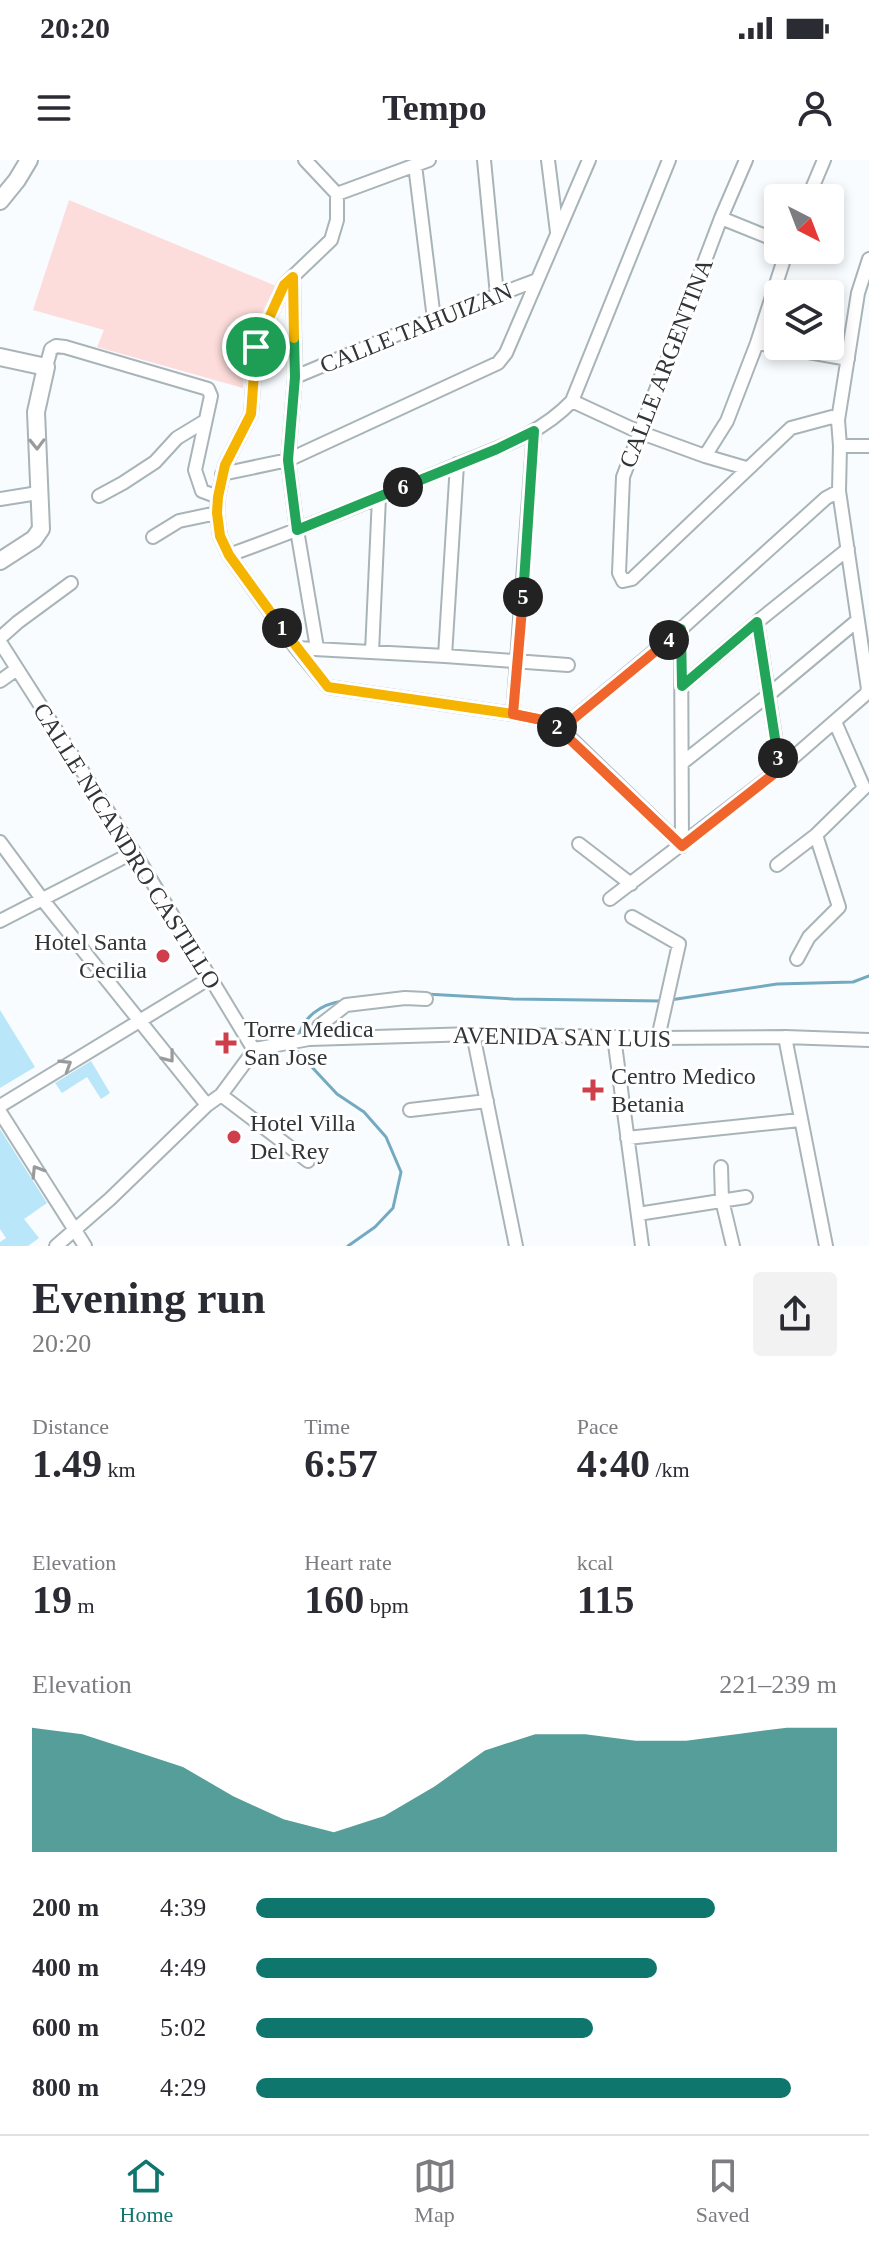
<!DOCTYPE html>
<meta charset="utf-8">
<style>
:root{--surface:#fff;--page:#f2f2f3;--text:#2b2b33;--muted:#7c7c81;--line:#e1e1e2;--accent:#0f766e}
body{margin:0;font-family:"Times New Roman",serif;background:var(--page);color:var(--text);height:100vh;display:flex;flex-direction:column;font-size:30px;white-space:nowrap}
*{box-sizing:border-box;margin:0}
p{font-size:26px;color:var(--muted)}
.icon{flex:none;width:44px;height:44px;fill:none;stroke:currentColor;stroke-width:2;stroke-linecap:round;stroke-linejoin:round}
.map{position:relative;height:1086px;overflow:hidden}
.side{display:flex;flex-direction:column;background:var(--surface);flex:1}
.side>*{flex:none}
.needle{width:52px;rotate:138deg}
.fabs{position:absolute;left:764px;top:24px;display:grid;gap:16px}
.fabs a{display:grid;place-items:center;width:80px;height:80px;border-radius:8px;background:var(--surface);box-shadow:0 4px 12px #0003;font-size:40px}
.pin{position:absolute;display:grid;place-items:center;width:68px;height:68px;color:#fff;margin:-34px;border:4px solid #fff;border-radius:50%;box-shadow:0 2px 8px #0007}
.km{position:absolute;width:40px;height:40px;margin:-20px;border-radius:50%;background:#222;color:#fff;font-size:22px;line-height:40px;text-align:center}
.round{display:grid;place-items:center;flex:none;width:84px;height:84px;border-radius:8px;background:var(--page)}
.head{display:flex;align-items:center;justify-content:space-between;height:136px;padding:0 32px}
h1{font-size:44px;font-weight:700;line-height:60px}
.figures{display:grid;grid-template-columns:repeat(3,1fr);gap:12px;height:136px;padding:8px 32px}
.figures div{display:grid;align-content:center}
.figures b{font-size:40px;font-weight:700}
.figures small{font-size:22px;font-weight:400}
.figures p{font-size:22px}
.chart{height:224px;padding:16px 32px}
.chart p{display:flex;justify-content:space-between}
.chart svg{width:100%;height:144px;margin-top:8px;fill:var(--accent);opacity:.7}
ul{padding:0 32px;list-style:none;font-size:26px}
li{display:grid;grid-template-columns:128px 96px 1fr;align-items:center;height:60px}
li i{height:20px;border-radius:10px;background:var(--accent)}
.status{display:flex;justify-content:space-between;align-items:center;height:56px;padding:0 40px;background:var(--surface);direction:ltr}
.status svg{height:22px;fill:currentColor}
header{display:flex;justify-content:space-between;align-items:center;height:104px;padding:0 32px;background:var(--surface);font-size:36px;font-weight:700}
.dock{display:flex;justify-content:space-around;align-items:center;height:112px;border-top:2px solid var(--line);background:var(--surface);font-size:22px;color:var(--muted)}
.dock a{display:grid;justify-items:center;gap:4px}
.dock .active{color:var(--accent)}
.map>svg:first-child{display:block}
.green{fill:#fddddc}
.lines{fill:none;stroke-linecap:round;stroke-linejoin:round}
.stream{stroke:#73aac0;stroke-width:3}
.building{fill:#b9e6f8}
.minor-casing{stroke:#a9b4b8;stroke-width:16}
.major-casing{stroke:#a9b4b8;stroke-width:20}
.minor{stroke:#fff;stroke-width:12}
.major{stroke:#fff;stroke-width:16}
.oneway{stroke:#989a9b}
.split-1-casing{stroke:#fff;stroke-width:16}
.split-2-casing{stroke:#fff;stroke-width:16}
.split-3-casing{stroke:#fff;stroke-width:16}
.split-4-casing{stroke:#fff;stroke-width:16}
.split-5-casing{stroke:#fff;stroke-width:16}
.split-6-casing{stroke:#fff;stroke-width:16}
.split-7-casing{stroke:#fff;stroke-width:16}
.split-8-casing{stroke:#fff;stroke-width:16}
.split-1{stroke:#f5b400;stroke-width:10}
.split-2{stroke:#f5b400;stroke-width:10}
.split-3{stroke:#f0652b;stroke-width:10}
.split-4{stroke:#22a559;stroke-width:10}
.split-5{stroke:#f0652b;stroke-width:10}
.split-6{stroke:#22a559;stroke-width:10}
.split-7{stroke:#22a559;stroke-width:10}
.split-8{stroke:#f5b400;stroke-width:10}
.poi-dot{fill:#cf3f4b;stroke:#fff;stroke-width:3}
.labels{text-anchor:middle;stroke-width:6;stroke-linejoin:round;paint-order:stroke}
.street-label{font-size:24px;fill:#313537;stroke:#fff}
.poi-label{font-size:24px;fill:#313537;stroke:#fff;text-anchor:start}
</style>
<div class="status"><b>20:20</b><svg viewBox="0 0 49 12"><path d="M0 12V9h3v3zM5 12V6h3v6zM10 12V3h3v9zM15 12V0h3v12zM26 1h20v11H26zM47 4h2v5h-2z"/></svg></div>
<header><svg class="icon" aria-label="menu" viewBox="0 0 24 24"><path d="M4 6h16M4 12h16M4 18h16"/></svg>Tempo<svg class="icon" aria-label="person" viewBox="0 0 24 24"><circle cx="12" cy="8" r="4"/><path d="M4 21q1-7 8-7t8 7"/></svg></header>
<div class="map">
<svg width="869" height="1086" viewBox="0 0 869 1086">
<rect width="100%" height="100%" fill="#f8fcfe"/>
<path class="green" d="M69 40 276 126 247 180 243 228 97 187 104 170 33 150Z"/>
<g class="lines">
<path class="stream" d="M426 834 513 839 662 841
M670 840 777 824 853 822 869 816
M298 879C302 857 321 844 343 841
M296 886V890L337 934 364 952 386 977 401 1012 393 1048 375 1067 348 1086"/>
</g>
<path class="building" d="M0 850 35 907 0 928Z
M91 901 110 933 101 939 87 917 62 933 55 923Z
M0 969 47 1043 24 1059 39 1078 28 1086H0V1082L6 1078 0 1069Z"/>
<g class="lines">
<g class="minor-casing">
<path id="minor" d="M305 0 337 34V60L331 80 284 125 256 187 251 254 225 305 218 337 217 353 220 376 229 395 296 488 328 527 513 554 547 561 561 569 682 686
M484 0 497 135
M548 0 557 72
M746 0 721 58 623 317 619 413 623 421 632 419 791 268 832 257 838 260
M415 5 434 159
M337 34 429 0
M808 38 824 0
M721 58 778 81
M293 117 295 217 288 300 297 370 317 488
M757 183 848 199
M46 207 51 189 56 186 65 187 208 229 211 236 195 310 202 331 218 337
M295 217 434 159 537 120
M572 241 639 272 705 296 746 308
M840 286H869
M705 296 727 261 757 183 787 90
M222 314 288 300 498 203 506 193 589 0
M99 336 123 323 155 302 177 278 205 261
M0 339 38 333
M153 377 179 361 217 353
M229 395C301 369 373 340 444 310 490 290 537 278 572 241L669 0
M757 462 780 609
M681 469 682 686
M0 478 18 462 71 423
M0 482 134 692 254 890
M296 488 445 496 568 505
M372 492 379 337
M445 496 457 304
M0 521 17 509
M682 526 757 462 848 389
M513 554 534 271
M561 569 681 469 826 338 839 331
M682 603 767 536 858 460
M0 682 42 739 207 945
M579 684 631 724
M777 705 816 675 864 628 835 562
M610 739 780 609 866 534 868 529 839 331 840 286 838 260 858 133 869 99
M632 757 679 784 658 878
M0 761 134 692
M797 799 809 777 839 747 816 675
M473 874 516 1086
M614 877 642 1086
M785 877 826 1086
M315 879 319 866 346 845 405 838 426 839
M221 935 308 1001
M0 946 210 818
M410 950 487 941
M0 952 85 1086
M627 978 800 960
M721 1007 722 1040 733 1086
M638 1054 746 1037
M56 1086 110 1039 207 945 221 935 255 889 309 879 473 874 658 878 785 877 869 880"/>
</g>
<g class="major-casing">
<path id="major" d="M0 41 17 20 29 0
M0 197 46 207 36 252 41 369 34 379 0 401"/>
</g>
<use href="#minor" class="minor"/>
<use href="#major" class="major"/>
</g>
<defs><path id="oneway-chevron" d="M-2-3.5L2.5 0L-2 3.5" fill="none" stroke-width="1.6" stroke-linecap="round" stroke-linejoin="round" transform="scale(2)"/></defs>
<g class="oneway">
<use href="#oneway-chevron" transform="translate(37 284) rotate(89)"/>
<use href="#oneway-chevron" transform="translate(169 897) rotate(52)"/>
<use href="#oneway-chevron" transform="translate(66 905) rotate(-32)"/>
<use href="#oneway-chevron" transform="translate(37 1011) rotate(-122)"/>
</g>
<g class="lines">
<g class="split-1-casing">
<path id="split-1" d="M256 187 251 254 225 305 218 337 217 353 220 376 229 395 282 468"/>
</g>
<g class="split-2-casing">
<path id="split-2" d="M282 468 328 527 513 554 547 561 557 567"/>
</g>
<g class="split-3-casing">
<path id="split-3" d="M557 567 682 686 780 609 778 598"/>
</g>
<g class="split-4-casing">
<path id="split-4" d="M669 480 681 469 682 526 757 462 778 598"/>
</g>
<g class="split-5-casing">
<path id="split-5" d="M523 437 513 554 547 561 561 569 669 480"/>
</g>
<g class="split-6-casing">
<path id="split-6" d="M403 327 497 289 534 271 523 437"/>
</g>
<g class="split-7-casing">
<path id="split-7" d="M294 178 295 217 288 300 297 370 403 327"/>
</g>
<g class="split-8-casing">
<path id="split-8" d="M256 187 284 125 293 117 294 178"/>
</g>
<use href="#split-1" class="split-1"/>
<use href="#split-2" class="split-2"/>
<use href="#split-3" class="split-3"/>
<use href="#split-4" class="split-4"/>
<use href="#split-5" class="split-5"/>
<use href="#split-6" class="split-6"/>
<use href="#split-7" class="split-7"/>
<use href="#split-8" class="split-8"/>
</g>
<g class="poi-dot">
<circle cx="163" cy="796" r="8"/>
<path d="M222 871h8v8h8v8h-8v8h-8v-8h-8v-8h8z"/>
<path d="M589 918h8v8h8v8h-8v8h-8v-8h-8v-8h8z"/>
<circle cx="234" cy="977" r="8"/>
</g>
<g class="labels">
<g class="street-label">
<text transform="translate(416 168) rotate(-22)" y="8">CALLE TAHUIZAN</text>
<text transform="translate(666 203) rotate(-69)" y="8">CALLE ARGENTINA</text>
<text transform="translate(127 686) rotate(58)" y="8">CALLE NICANDRO CASTILLO</text>
<text transform="translate(562 877) rotate(1)" y="8">AVENIDA SAN LUIS</text>
</g>
<g class="poi-label">
<text x="147" y="790" text-anchor="end">Hotel Santa<tspan x="147" dy="28">Cecilia</tspan></text>
<text x="244" y="877">Torre Medica<tspan x="244" dy="28">San Jose</tspan></text>
<text x="611" y="924">Centro Medico<tspan x="611" dy="28">Betania</tspan></text>
<text x="250" y="971">Hotel Villa<tspan x="250" dy="28">Del Rey</tspan></text>
</g>
</g>
</svg>
<div class="fabs">
<a><svg class="needle" viewBox="-14 -14 28 28"><path d="M0-13l5 13h-10z" fill="#e53935"/><path d="M0 13l5-13h-10z" fill="#7c7c81"/></svg></a>
<a><svg class="icon" aria-label="layers" viewBox="0 0 24 24"><path d="M12 4l9 5-9 5-9-5zM3 14l9 5 9-5"/></svg></a>
</div>
<div class="pin" style="left:256px;top:187px;background:#1e9e55"><svg class="icon" aria-label="arrive" viewBox="0 0 24 24"><path d="M6 21V4h12l-3 4 3 4H6"/></svg></div>
<b class="km" style="left:282px;top:468px">1</b>
<b class="km" style="left:557px;top:567px">2</b>
<b class="km" style="left:778px;top:598px">3</b>
<b class="km" style="left:669px;top:480px">4</b>
<b class="km" style="left:523px;top:437px">5</b>
<b class="km" style="left:403px;top:327px">6</b>
</div>
<section class="side">
<div class="head"><div><h1>Evening run</h1><p>20:20</p></div><a class="round"><svg class="icon" aria-label="share" viewBox="0 0 24 24"><path d="M12 15V3M7 8l5-5 5 5M5 13v7h14v-7"/></svg></a></div>
<div class="figures">
<div><p>Distance</p><b>1.49<small> km</small></b></div>
<div><p>Time</p><b>6:57</b></div>
<div><p>Pace</p><b>4:40<small> /km</small></b></div>
</div>
<div class="figures">
<div><p>Elevation</p><b>19<small> m</small></b></div>
<div><p>Heart rate</p><b>160<small> bpm</small></b></div>
<div><p>kcal</p><b>115</b></div>
</div>
<div class="chart"><p><span>Elevation</span>221–239 m</p>
<svg viewBox="0 0 160 44" preserveAspectRatio="none"><path d="M0 44V6L10 8L20 13L30 18L40 27L50 34L60 38L70 33L80 24L90 13L100 8L110 8L120 10L130 10L140 8L150 6L160 6V44z"/></svg>
</div>
<ul>
<li><b>200 m</b>4:39<i style="width:79%"></i></li>
<li><b>400 m</b>4:49<i style="width:69%"></i></li>
<li><b>600 m</b>5:02<i style="width:58%"></i></li>
<li><b>800 m</b>4:29<i style="width:92%"></i></li>
</ul>
</section>
<nav class="dock">
<a class="active"><svg class="icon" aria-label="home" viewBox="0 0 24 24"><path d="M3 11l9-7 9 7M6 9v11h12V9"/></svg>Home</a>
<a><svg class="icon" aria-label="map" viewBox="0 0 24 24"><path d="M3 6l6-2 6 2 6-2v14l-6 2-6-2-6 2zM9 4v14M15 6v14"/></svg>Map</a>
<a><svg class="icon" aria-label="saved" viewBox="0 0 24 24"><path d="M7 4h10v16l-5-4-5 4z"/></svg>Saved</a>
</nav>
